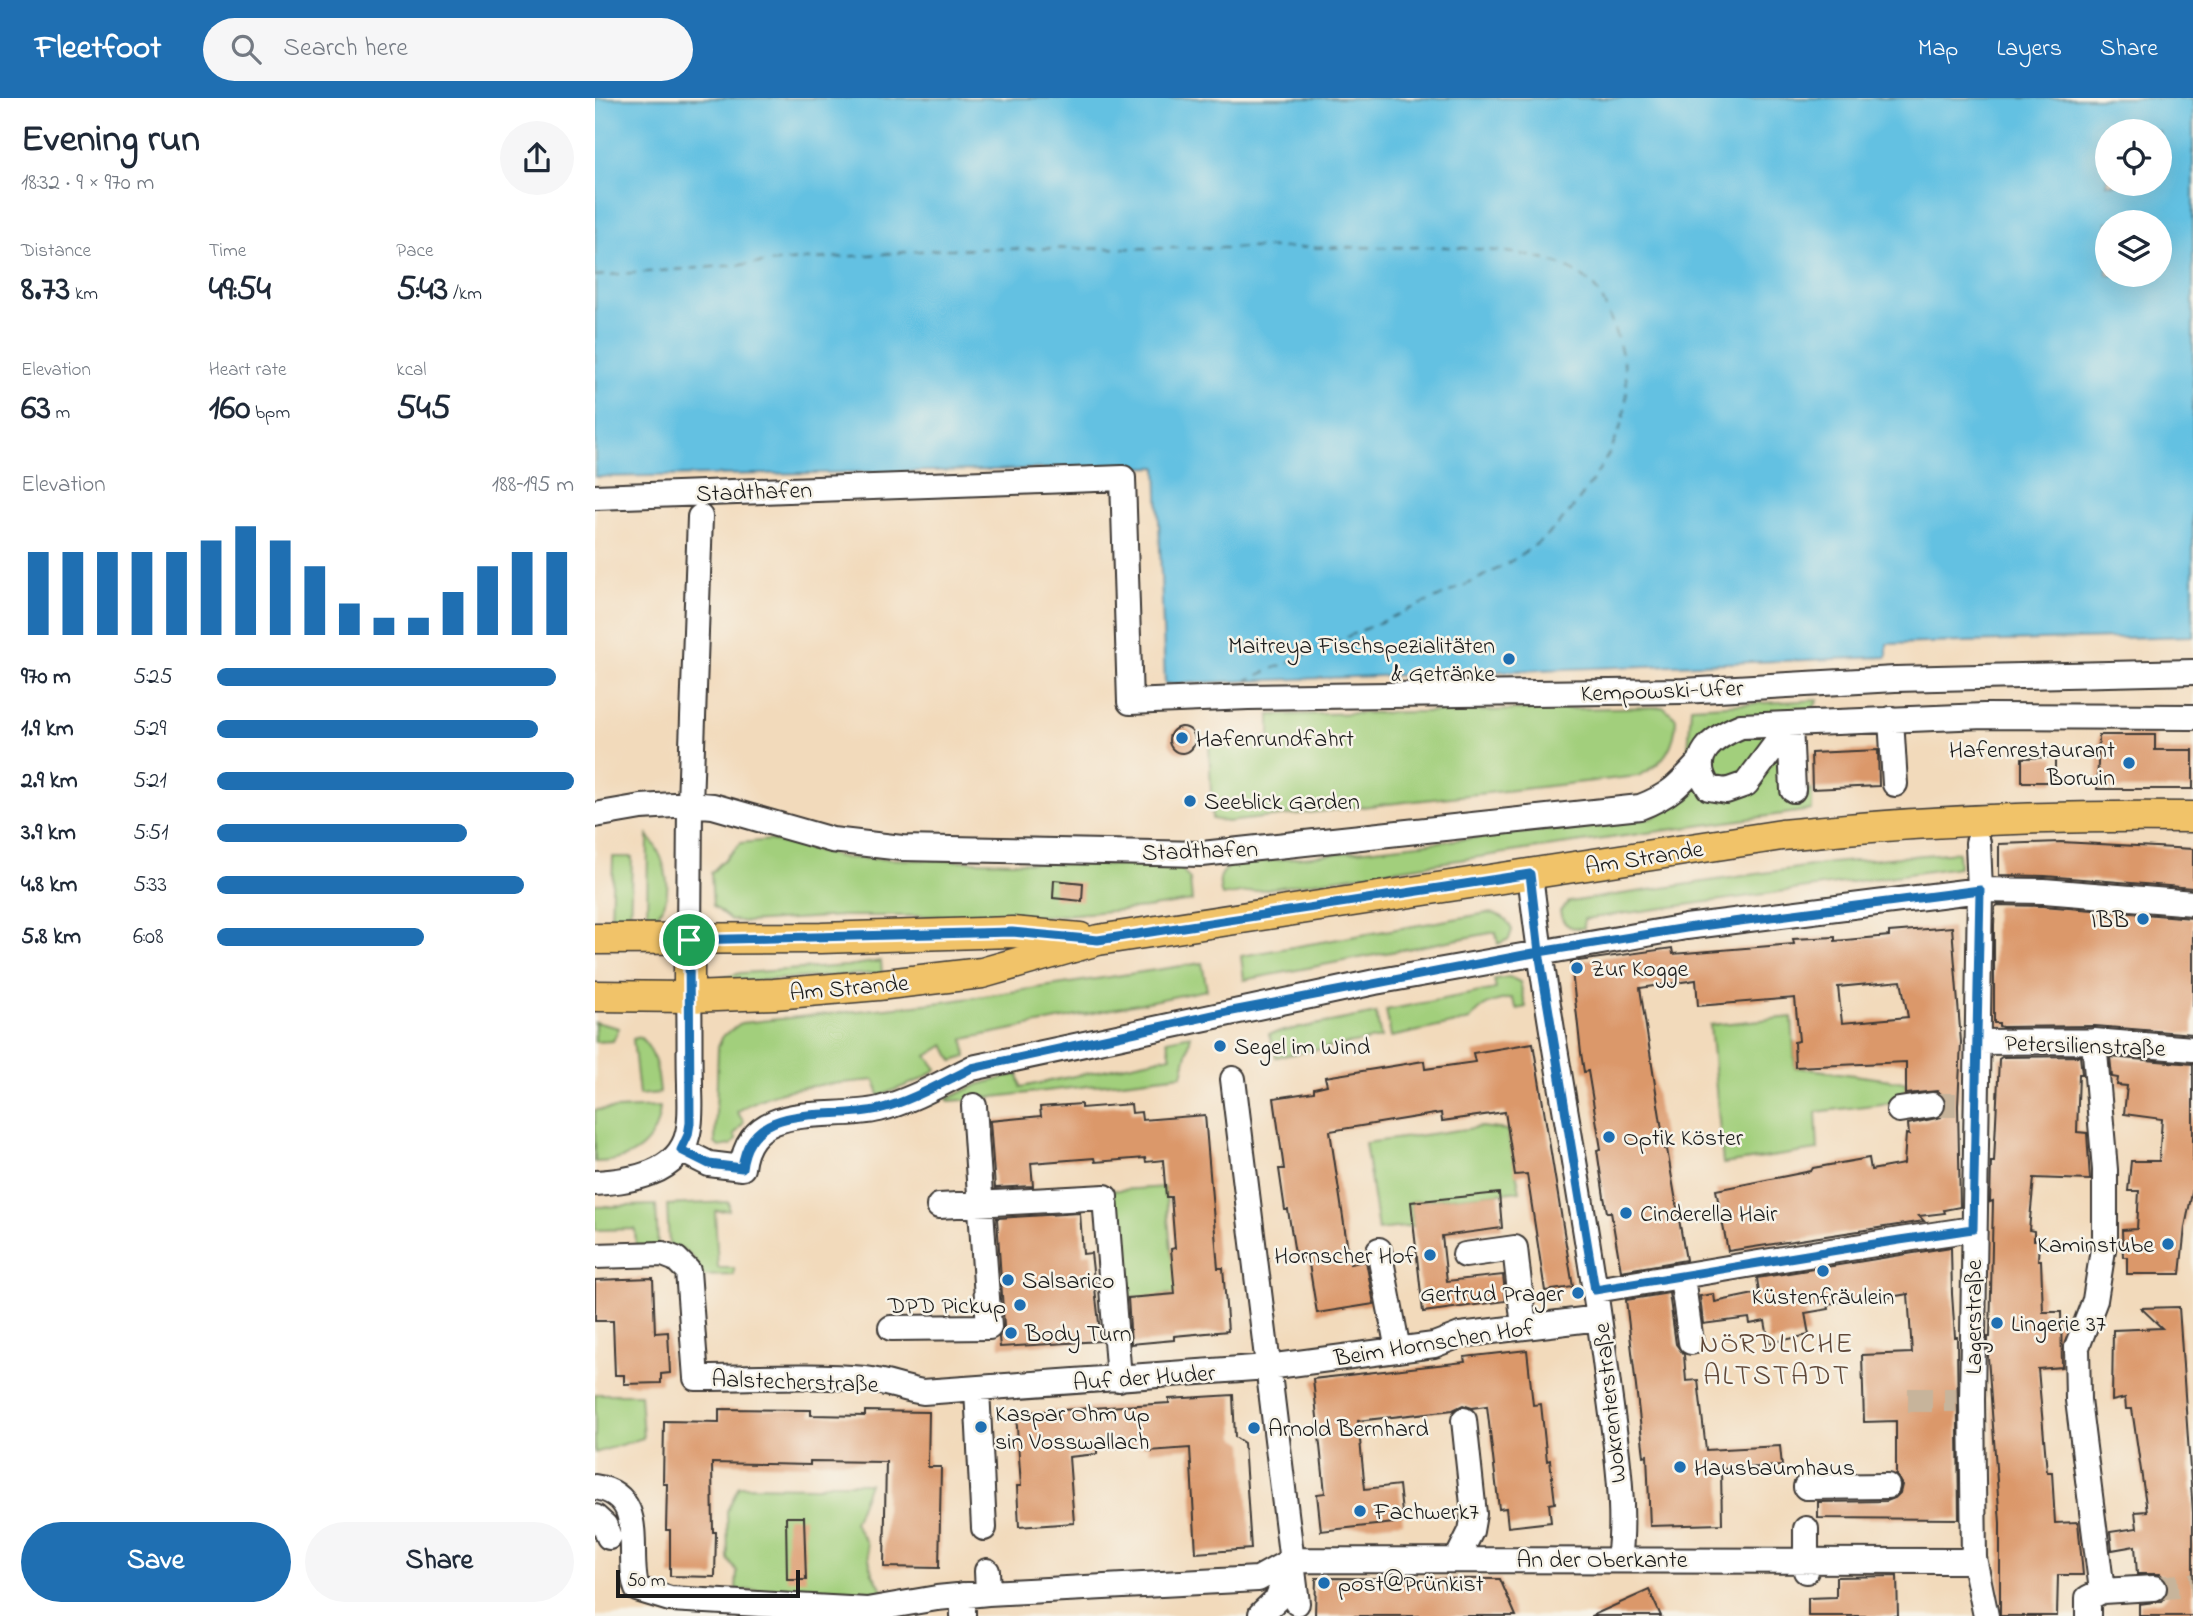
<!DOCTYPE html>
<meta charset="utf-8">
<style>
:root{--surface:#fff;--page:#f6f6f7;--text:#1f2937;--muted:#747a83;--accent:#1f6fb2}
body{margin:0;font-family:"Indie Flower",sans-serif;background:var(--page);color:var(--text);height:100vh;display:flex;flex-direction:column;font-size:26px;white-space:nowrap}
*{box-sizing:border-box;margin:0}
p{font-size:23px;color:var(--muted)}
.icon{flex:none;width:38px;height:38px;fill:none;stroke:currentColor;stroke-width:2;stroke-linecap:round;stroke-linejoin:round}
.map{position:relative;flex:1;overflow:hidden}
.drawer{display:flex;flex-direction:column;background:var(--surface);width:595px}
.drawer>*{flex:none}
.fabs{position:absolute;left:1500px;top:21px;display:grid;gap:14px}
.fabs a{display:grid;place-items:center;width:77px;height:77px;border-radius:50%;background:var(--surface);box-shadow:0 7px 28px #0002;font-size:35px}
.scale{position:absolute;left:21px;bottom:18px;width:184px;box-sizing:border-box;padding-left:7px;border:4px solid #1c1c1c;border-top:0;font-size:19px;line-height:24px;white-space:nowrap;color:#1c1c1c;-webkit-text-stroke:5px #f7f3e8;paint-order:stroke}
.pin{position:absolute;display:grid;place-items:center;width:60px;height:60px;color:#fff;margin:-30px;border:4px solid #fff;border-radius:50%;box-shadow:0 2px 7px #0007}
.round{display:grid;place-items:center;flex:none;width:74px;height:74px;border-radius:37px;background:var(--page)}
.head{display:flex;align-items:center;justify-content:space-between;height:119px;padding:0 21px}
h1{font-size:38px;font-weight:800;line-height:52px}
.figures{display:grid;grid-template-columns:repeat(3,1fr);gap:10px;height:119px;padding:7px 21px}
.figures div{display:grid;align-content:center}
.figures b{font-size:35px;font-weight:800}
.figures small{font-size:19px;font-weight:400}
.figures p{font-size:19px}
.chart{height:196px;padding:14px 21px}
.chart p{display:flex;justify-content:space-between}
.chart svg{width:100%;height:126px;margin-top:7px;stroke:var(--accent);stroke-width:6}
.action{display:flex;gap:14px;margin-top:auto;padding:14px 21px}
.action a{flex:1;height:80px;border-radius:42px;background:var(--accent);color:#fff;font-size:28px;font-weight:800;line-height:80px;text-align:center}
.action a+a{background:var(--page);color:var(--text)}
ul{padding:0 21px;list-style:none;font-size:23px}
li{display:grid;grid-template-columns:112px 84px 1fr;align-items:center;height:52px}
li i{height:18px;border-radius:9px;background:var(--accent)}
header{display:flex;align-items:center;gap:42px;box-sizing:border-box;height:98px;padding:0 35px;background:var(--accent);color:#fff}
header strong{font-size:33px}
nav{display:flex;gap:38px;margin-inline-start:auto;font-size:24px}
.search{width:490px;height:63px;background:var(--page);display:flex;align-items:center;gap:18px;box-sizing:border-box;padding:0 24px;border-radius:38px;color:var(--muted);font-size:26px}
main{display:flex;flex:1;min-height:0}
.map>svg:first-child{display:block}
.green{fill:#a2cf7c;stroke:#5f764c;stroke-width:2}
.water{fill:#64c1e2;stroke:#406e7f;stroke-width:2;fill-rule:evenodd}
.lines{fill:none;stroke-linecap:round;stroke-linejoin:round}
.ferry{stroke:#355661;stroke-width:2;stroke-dasharray:9 7;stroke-linecap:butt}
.building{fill:#db986b;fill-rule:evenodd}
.minor-tunnel{stroke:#c7b49b;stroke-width:24;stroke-dasharray:24 12;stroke-linecap:butt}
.minor-casing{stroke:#3c3834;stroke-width:28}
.major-casing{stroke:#3c3834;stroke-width:33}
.minor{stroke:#fff;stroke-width:24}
.major{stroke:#f1c369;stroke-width:30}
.route-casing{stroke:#fff;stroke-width:14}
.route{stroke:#1f6fb2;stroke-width:9}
.poi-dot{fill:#1f6fb2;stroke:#f7f3e8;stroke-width:2.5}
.labels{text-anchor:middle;stroke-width:5;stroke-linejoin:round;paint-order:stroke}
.street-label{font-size:24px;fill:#1c1c1c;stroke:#f7f3e8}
.poi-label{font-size:24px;fill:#1c1c1c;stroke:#f7f3e8;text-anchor:start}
.quarter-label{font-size:28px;letter-spacing:2px;fill:#5f4738;stroke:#f7f3e8}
</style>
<header>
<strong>Fleetfoot</strong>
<div class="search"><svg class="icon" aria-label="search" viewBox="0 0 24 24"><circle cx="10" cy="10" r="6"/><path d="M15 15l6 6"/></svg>Search here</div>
<nav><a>Map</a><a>Layers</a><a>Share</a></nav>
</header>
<main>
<section class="drawer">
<div class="head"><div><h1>Evening run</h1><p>18:32 · 9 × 970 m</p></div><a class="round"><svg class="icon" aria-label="share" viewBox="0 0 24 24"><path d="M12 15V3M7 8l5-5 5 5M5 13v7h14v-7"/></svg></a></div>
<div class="figures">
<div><p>Distance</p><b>8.73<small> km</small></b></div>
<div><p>Time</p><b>49:54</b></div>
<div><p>Pace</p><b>5:43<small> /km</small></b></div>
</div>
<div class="figures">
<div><p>Elevation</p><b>63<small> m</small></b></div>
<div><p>Heart rate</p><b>160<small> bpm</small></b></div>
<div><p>kcal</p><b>545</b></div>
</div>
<div class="chart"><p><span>Elevation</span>188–195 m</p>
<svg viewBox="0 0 160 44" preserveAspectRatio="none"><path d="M5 44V15M15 44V15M25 44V15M35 44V15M45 44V15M55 44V11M65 44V6M75 44V11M85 44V20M95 44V33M105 44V38M115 44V38M125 44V29M135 44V20M145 44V15M155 44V15"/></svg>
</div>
<ul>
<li><b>970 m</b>5:25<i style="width:95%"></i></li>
<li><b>1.9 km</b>5:29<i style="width:90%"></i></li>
<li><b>2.9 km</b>5:21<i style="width:100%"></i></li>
<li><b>3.9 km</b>5:51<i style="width:70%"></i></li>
<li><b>4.8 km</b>5:33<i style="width:86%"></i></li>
<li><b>5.8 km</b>6:08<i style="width:58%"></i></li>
</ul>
<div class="action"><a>Save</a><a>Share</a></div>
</section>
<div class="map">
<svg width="1598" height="1518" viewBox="0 0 1598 1518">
<rect width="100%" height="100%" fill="#f7f3e8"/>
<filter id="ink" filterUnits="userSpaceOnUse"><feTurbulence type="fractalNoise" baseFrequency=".0143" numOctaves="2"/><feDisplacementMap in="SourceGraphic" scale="14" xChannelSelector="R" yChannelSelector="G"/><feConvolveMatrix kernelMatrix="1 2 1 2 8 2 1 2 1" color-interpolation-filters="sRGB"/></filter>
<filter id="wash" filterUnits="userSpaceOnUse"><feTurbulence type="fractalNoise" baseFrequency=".00686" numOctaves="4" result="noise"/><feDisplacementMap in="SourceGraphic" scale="28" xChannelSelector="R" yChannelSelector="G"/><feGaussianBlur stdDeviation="1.57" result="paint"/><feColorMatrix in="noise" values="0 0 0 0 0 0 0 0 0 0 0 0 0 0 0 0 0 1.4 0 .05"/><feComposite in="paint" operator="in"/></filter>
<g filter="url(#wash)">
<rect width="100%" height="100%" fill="#f2dabb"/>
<path class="green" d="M1223 602 1193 656 1194 693 1217 691V712L930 752 627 798C623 784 623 776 636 767L1057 720 1090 700 1096 609Z
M1069 609 1081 620C1081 648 1068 667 1043 678L632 724 617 721 614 643 675 640V617Z
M53 737C72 762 85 806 52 824Z
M175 742 250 760 584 768 595 782 597 803 551 810 456 818H248L152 824 136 822 118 808 116 775 146 745Z
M1363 754 1364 769 989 821V830C975 831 967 827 965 813L974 804 1236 765Z
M18 759H37L35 823H16Z
M893 815C906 816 911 819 917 832L914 841 903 846 901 834 649 882 646 858Z
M286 863 287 875 122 885 123 881 146 875 252 868Z
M607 865 612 892 369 941 371 959 358 963 350 947 332 958 342 971 325 982 284 998 280 982C233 987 182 986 142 1014L149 1024 139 1037 142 1041 136 1047 124 1049 120 1045 123 949 128 938 146 925 349 904Z
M914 879 925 884 931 909 922 911 917 900C898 903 887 906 875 922L796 939 791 912 901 891 899 881Z
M781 915 786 940 681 959 674 936Z
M1197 919 1200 969 1310 984 1312 1003 1221 1014 1223 1052 1128 1066 1115 927Z
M0 924 24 930 18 943 0 944Z
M596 937 587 977 382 1001 354 1003 352 1001 382 987 423 976 426 989 576 958 572 942Z
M45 939C61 954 63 974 65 995L44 997 38 941Z
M65 1009C62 1047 37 1064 0 1064V1012Z
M886 1029 912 1032 925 1093 816 1104 818 1128 783 1132 770 1045Z
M570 1089 577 1160 589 1204 575 1196 565 1197V1202L541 1204 539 1199 518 1200 510 1093Z
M134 1104V1112L120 1113 123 1170H139V1177L106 1178C102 1159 92 1151 74 1147L72 1107Z
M61 1107 63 1148H41L40 1131 0 1132V1109Z
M0 1296H45L48 1340 0 1355Z
M235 1385H274L259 1425 271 1444 277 1475 291 1497 141 1492 142 1474 133 1461 132 1413 144 1388 223 1389Z"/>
<path class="water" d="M0 0H1598V538L1292 546V559L570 586 562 369 0 379ZM1512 33H1564V86H1512ZM1512 124H1564V177H1512Z"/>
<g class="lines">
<path class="ferry" d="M0 178 351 151 851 149C894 152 965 154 997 187 1010 201 1016 222 1022 240 1043 301 1028 338 993 389 977 412 963 430 940 447 901 476 857 493 813 512 759 536 705 559 652 582"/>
</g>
<g id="blocks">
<path class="building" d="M574 642a13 13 0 1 1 26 0a13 13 0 1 1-26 0Z
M1504 637H1560V652H1598V691H1502Z
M1283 652 1284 688 1217 691 1216 655Z
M1460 659V684H1427V660Z
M1466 744 1598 751V790L1450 778 1404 777V746Z
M459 782 488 785 487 803 458 800Z
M1403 807 1448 808 1598 820V936L1500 928 1407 929 1404 928V925H1399V827L1400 809Z
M1357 829 1366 944 1363 1008 1365 1109 1349 1112 1350 1115 1324 1118 1329 1123 1133 1153 1121 1092 1216 1073 1218 1070 1274 1060 1276 1072 1309 1066 1311 1036 1314 1037 1313 1026 1346 1019 1351 1013 1352 1004 1348 997 1342 993 1311 996V964L1200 969 1199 944 1204 943 1200 900 1103 908 1101 882 1045 890 1070 1051H1072L1091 1162 1026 1173 1016 1114H1012L1009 1099 1002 1052 1006 1051 993 973 989 974 986 955 976 864 1077 850 1078 856 1199 846 1198 841 1240 839V843L1294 838V834ZM1306 883 1313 919 1247 925 1243 889Z
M938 945 978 1189 950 1193 932 1076 920 1077 910 1014 847 1023 846 1015 735 1033 755 1166 771 1163 779 1206 722 1215 713 1160 701 1162 693 1112H690L684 1071H689L679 1000 719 994V990L732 987 730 979 829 963 830 971 880 964 878 955Z
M1485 958 1487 976H1484L1482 1034 1492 1035 1495 1082 1439 1080 1434 1132 1439 1133V1142H1444L1443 1162H1446L1448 1214H1466L1467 1269 1443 1271 1452 1374H1457L1460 1425 1483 1424 1488 1477H1463L1462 1518H1405V1425L1393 1259V1239H1395L1398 1103 1395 1104 1396 1064H1399L1404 961 1407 959Z
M1515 959 1598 966V1090L1590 1129 1585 1176H1532V1159H1528L1527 1132 1542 1131 1544 1093H1533L1536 1063H1564L1567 1021 1529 1016 1532 988 1522 987 1523 980 1517 979Z
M486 1006V1010L536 1006 537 1015 546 1014 547 1022 610 1017 623 1170H628L633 1233 579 1238V1242L536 1246 533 1200 580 1196 576 1151 580 1150 576 1099H571L568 1062 551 1064 550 1060 500 1064 499 1060 436 1065 438 1088 400 1090 395 1023 446 1018 445 1009Z
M904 1095 907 1130 847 1138 852 1183 908 1177 911 1203 828 1214 816 1104Z
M485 1115 488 1156 496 1155 506 1243 405 1249 404 1239 409 1228 402 1120Z
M1356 1149 1357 1196 1360 1239H1362L1364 1421 1223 1420V1404L1292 1403 1300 1400 1305 1395 1307 1387 1301 1377V1323L1269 1324 1267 1257 1317 1255 1313 1196 1284 1201 1283 1197 1233 1206 1234 1211 1210 1215 1214 1237 1174 1245 1170 1223 1155 1226 1154 1220 1108 1226 1105 1198 1119 1196 1120 1204 1164 1195 1162 1180Z
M58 1180 60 1235 73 1234 75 1275 66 1276V1285L29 1286V1277H20L18 1223H0V1182Z
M1074 1195 1081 1246 1089 1257 1091 1283 1103 1282 1111 1352 1185 1348 1187 1368 1126 1371 1127 1426 1055 1428 1052 1357 1049 1358 1031 1202Z
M1584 1209 1598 1415V1518H1544V1506L1567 1503 1573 1496 1574 1488 1571 1481 1565 1476H1542L1540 1448 1517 1452 1515 1434 1542 1430 1540 1414 1552 1413 1537 1311H1531L1530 1300 1517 1303 1518 1232 1567 1230 1546 1210Z
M932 1252 938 1307 946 1306 952 1363 955 1362 960 1405 954 1406 956 1424 913 1429 911 1410 904 1411 892 1308 877 1310 868 1307 858 1312 763 1323 770 1391 804 1387 808 1424 726 1433 722 1396 730 1395 718 1281 870 1264 869 1259Z
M638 1297 640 1339 649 1345 656 1451 601 1455 595 1350 554 1353 553 1348 502 1351V1356L474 1359 479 1425 424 1429 422 1388H426L421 1315 574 1305V1301Z
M124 1311 216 1312V1317L270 1318V1313L334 1314 333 1369H346L344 1470 289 1469 291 1364 215 1363V1367L117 1365 118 1434H121L120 1479 75 1478V1432H71L72 1386H68L69 1323 124 1324Z
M191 1419H209L211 1482H192Z
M1302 1478 1303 1518H1213V1500L1241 1499V1479Z
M721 1480 905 1481 921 1518H720Z
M1054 1492 1066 1518H996Z"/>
</g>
</g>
<g filter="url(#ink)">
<use href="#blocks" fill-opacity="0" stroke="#3c3834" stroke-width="2"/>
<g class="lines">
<path class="minor-tunnel" d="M1337 1007H1363
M1313 1302H1361
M1559 1490 1598 1487"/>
<g class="minor-casing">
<path id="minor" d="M0 399 528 380 535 604 653 599 1088 593 1300 581 1598 574
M1296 621 1300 686
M1195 627 1151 686 1131 693 1114 690C1092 658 1117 640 1146 628L1389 618 1598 619
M1195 627 1198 692
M0 717 46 709 95 706 118 708 237 742 307 750 607 756 1045 709C1074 698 1083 688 1104 665
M1383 745 1385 792 1377 1302 1379 1460 1391 1518
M935 776C954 942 990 1105 1011 1271 1018 1329 1032 1405 1024 1462
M94 842 95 706 105 419
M1499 943 1510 1072V1139L1500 1202 1482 1249 1483 1302 1507 1493
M1382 944 1499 943 1598 951
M638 981 702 1505
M1304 1012 1337 1007
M86 1052 114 1066 147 1070C155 1000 235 1023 284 1011 316 1003 347 985 377 970L780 884 1091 829 1385 792 1449 793 1598 805
M0 1085C35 1083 84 1076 93 1035 97 1019 95 1002 95 986 94 957 95 928 94 899
M344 1108 510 1099 524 1281
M784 1152 803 1252
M870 1157 920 1150 929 1229
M0 1158 68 1156 81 1161 93 1173 101 1280C157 1280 214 1276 270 1281 290 1283 308 1291 328 1294L673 1269 839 1247 865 1237 1004 1220
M1087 1179 1096 1244
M1000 1192C1126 1172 1252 1149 1378 1131
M296 1230 394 1229 379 1008
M382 1291 389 1430
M0 1389C55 1397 30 1458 42 1491L75 1501 272 1512 342 1500 393 1495 663 1481 697 1462 1367 1463 1379 1460
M1211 1389 1292 1388
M0 1419 10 1428 14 1439
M1211 1431V1473
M862 1461 876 1433 879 1416 869 1322
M392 1473 393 1495
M368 1497V1518
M666 1516 682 1501 696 1466
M1493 1518V1500L1507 1493 1559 1490"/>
</g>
<g class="major-casing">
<path id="major" d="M0 841 226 840 417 834 485 840
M0 898 94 899 179 896 283 887 387 875 503 842 1187 737C1324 723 1460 717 1598 719
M94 899V842"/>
</g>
<use href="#minor" class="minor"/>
<use href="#major" class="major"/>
</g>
</g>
<g class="lines" filter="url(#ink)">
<g class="route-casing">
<path id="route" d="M94 842 95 1025 93 1037 86 1052 114 1066 147 1070C155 1000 235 1023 284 1011 316 1003 347 985 377 970L632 914 944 854 1000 1192C1126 1172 1252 1149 1378 1131L1385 792 1091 830 944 854 935 776 503 842 417 834 94 842"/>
</g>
<use href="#route" class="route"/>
</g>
<g class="poi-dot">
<circle cx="914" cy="561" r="7"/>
<circle cx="587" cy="640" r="7"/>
<circle cx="1534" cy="665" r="7"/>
<circle cx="595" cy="703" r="7"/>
<circle cx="1548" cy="821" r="7"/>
<circle cx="982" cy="870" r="7"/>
<circle cx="625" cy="948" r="7"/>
<circle cx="1014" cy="1039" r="7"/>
<circle cx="1031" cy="1115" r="7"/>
<circle cx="1573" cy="1146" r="7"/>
<circle cx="835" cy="1157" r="7"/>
<circle cx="1228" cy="1173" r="7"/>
<circle cx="413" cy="1182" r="7"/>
<circle cx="983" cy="1195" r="7"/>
<circle cx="425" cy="1207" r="7"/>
<circle cx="1402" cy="1225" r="7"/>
<circle cx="416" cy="1235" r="7"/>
<circle cx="386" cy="1329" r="7"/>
<circle cx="659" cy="1330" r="7"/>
<circle cx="1085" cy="1369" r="7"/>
<circle cx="765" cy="1413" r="7"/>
<circle cx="729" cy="1485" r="7"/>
</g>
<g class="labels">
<g class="street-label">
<text transform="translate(159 393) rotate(-2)" y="8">Stadthafen</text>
<text transform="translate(1067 592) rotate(-2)" y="8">Kempowski-Ufer</text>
<text transform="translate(605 752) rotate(-2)" y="8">Stadthafen</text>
<text transform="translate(1049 759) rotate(-9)" y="8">Am Strande</text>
<text transform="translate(254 889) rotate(-5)" y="8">Am Strande</text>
<text transform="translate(1490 947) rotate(2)" y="8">Petersilienstraße</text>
<text transform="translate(1378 1219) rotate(-90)" y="8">Lagerstraße</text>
<text transform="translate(839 1244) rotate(-9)" y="8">Beim Hornschen Hof</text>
<text transform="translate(549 1279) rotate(-4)" y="8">Auf der Huder</text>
<text transform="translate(200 1283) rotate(2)" y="8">Aalstecherstraße</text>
<text transform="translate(1014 1305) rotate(-96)" y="8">Wokrenterstraße</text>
<text x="1007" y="1469">An der Oberkante</text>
</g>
<g class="poi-label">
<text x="900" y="555" text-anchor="end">Maitreya Fischspezialitäten<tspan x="900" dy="28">&amp; Getränke</tspan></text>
<text x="601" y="648">Hafenrundfahrt</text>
<text x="1520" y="659" text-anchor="end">Hafenrestaurant<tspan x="1520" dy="28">Borwin</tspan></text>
<text x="609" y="711">Seeblick Garden</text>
<text x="1534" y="829" text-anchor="end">IBB</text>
<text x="996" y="878">Zur Kogge</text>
<text x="639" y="956">Segel im Wind</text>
<text x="1028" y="1047">Optik Köster</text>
<text x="1045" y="1123">Cinderella Hair</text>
<text x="1559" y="1154" text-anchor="end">Kaminstube</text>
<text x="821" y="1165" text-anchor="end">Hornscher Hof</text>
<text x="427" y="1190">Salsarico</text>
<text x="969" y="1203" text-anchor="end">Gertrud Prager</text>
<text x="1228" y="1206" text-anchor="middle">Küstenfräulein</text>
<text x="411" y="1215" text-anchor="end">DPD Pickup</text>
<text x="1416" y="1233">Lingerie 37</text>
<text x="430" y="1243">Body Turn</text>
<text x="400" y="1323">Kaspar Ohm up<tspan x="400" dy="28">sin Vosswallach</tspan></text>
<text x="673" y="1338">Arnold Bernhard</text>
<text x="1099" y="1377">Hausbaumhaus</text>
<text x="779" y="1421">Fachwerk7</text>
<text x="743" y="1493">post@Prünkist</text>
</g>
<g class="quarter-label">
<text x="1182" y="1254">NÖRDLICHE<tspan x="1182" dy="32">ALTSTADT</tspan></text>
</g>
</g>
</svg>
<div class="fabs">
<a><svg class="icon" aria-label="locate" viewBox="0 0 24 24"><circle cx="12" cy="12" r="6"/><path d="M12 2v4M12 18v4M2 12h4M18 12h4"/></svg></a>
<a><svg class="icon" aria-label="layers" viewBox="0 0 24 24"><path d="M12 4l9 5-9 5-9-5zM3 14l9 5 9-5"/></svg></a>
</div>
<div class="scale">50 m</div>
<div class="pin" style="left:94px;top:842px;background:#1e9e55"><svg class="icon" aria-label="arrive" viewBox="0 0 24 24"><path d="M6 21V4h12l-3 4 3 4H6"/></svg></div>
</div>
</main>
